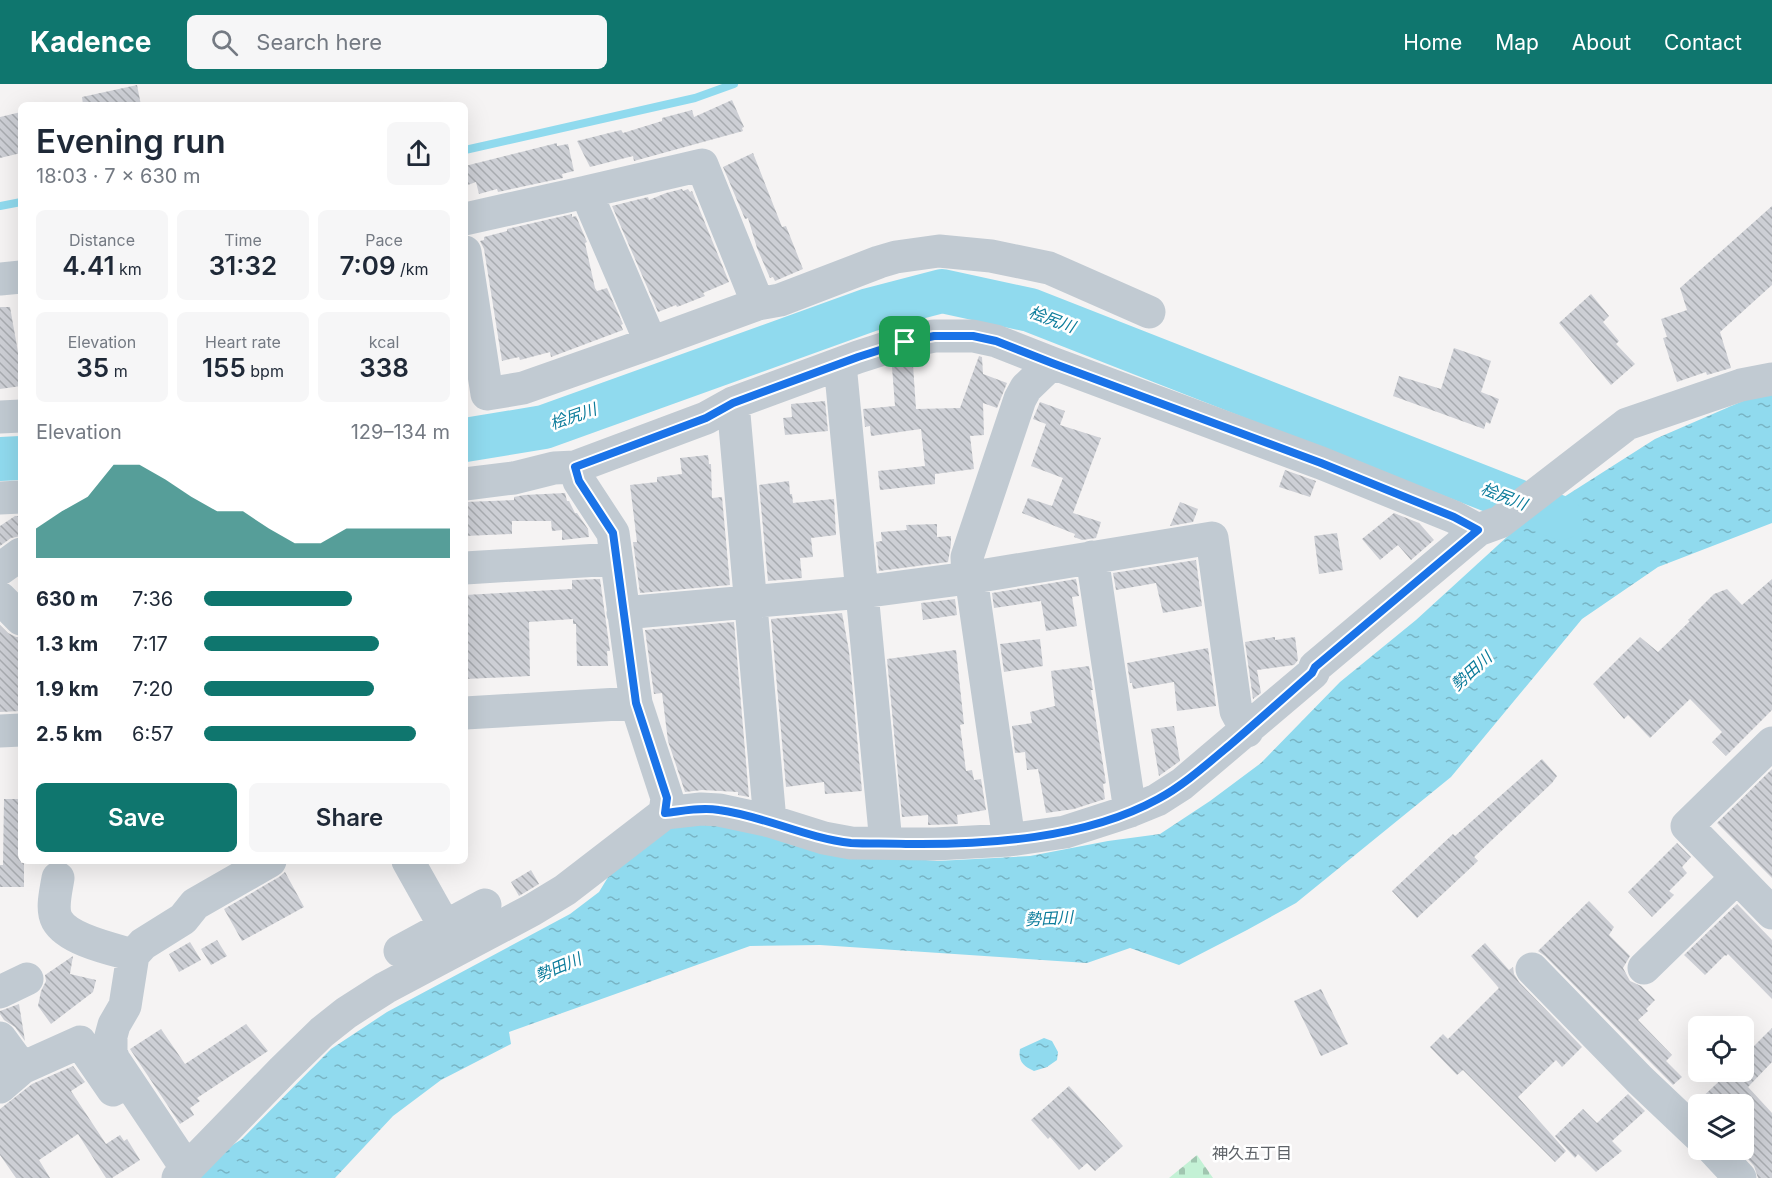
<!DOCTYPE html>
<meta charset="utf-8">
<style>
:root{--surface:#fff;--page:#f6f6f7;--text:#1f2937;--muted:#747a83;--accent:#0f766e}
body{margin:0;font-family:Inter,"Noto Sans JP",sans-serif;background:var(--page);color:var(--text);height:100vh;display:flex;flex-direction:column;font-size:22px;white-space:nowrap}
*{box-sizing:border-box;margin:0}
p{font-size:20px;color:var(--muted)}
.icon{flex:none;width:33px;height:33px;fill:none;stroke:currentColor;stroke-width:2;stroke-linecap:round;stroke-linejoin:round}
.map{position:relative;flex:1;overflow:hidden}
.panel{position:absolute;left:18px;top:18px;width:450px;height:762px;display:flex;flex-direction:column;background:var(--surface);border-radius:9px;box-shadow:0 6px 24px #0002}
.panel>*{flex:none}
.fabs{position:absolute;left:1688px;top:932px;display:grid;gap:12px}
.fabs a{display:grid;place-items:center;width:66px;height:66px;border-radius:9px;background:var(--surface);box-shadow:0 6px 24px #0002;font-size:30px}
.pin{position:absolute;display:grid;place-items:center;width:51px;height:51px;color:#fff;margin:-26px;border-radius:12px;box-shadow:0 3px 9px #0006}
.round{display:grid;place-items:center;flex:none;width:63px;height:63px;border-radius:9px;background:var(--page)}
.head{display:flex;align-items:center;justify-content:space-between;height:102px;padding:0 18px}
h1{font-size:33px;font-weight:600;line-height:45px}
.metrics{display:grid;grid-template-columns:repeat(3,1fr);gap:9px;height:102px;padding:6px 18px}
.metrics div{display:grid;align-content:center;border-radius:9px;background:var(--page);text-align:center}
.metrics b{font-size:26px;font-weight:600}
.metrics small{font-size:16px;font-weight:400}
.metrics p{font-size:16px}
.chart{height:168px;padding:12px 18px}
.chart p{display:flex;justify-content:space-between}
.chart svg{width:100%;height:108px;margin-top:6px;fill:var(--accent);opacity:.7}
.button{display:flex;gap:12px;margin-top:auto;padding:12px 18px}
.button a{flex:1;height:69px;border-radius:9px;background:var(--accent);color:#fff;font-size:24px;font-weight:600;line-height:69px;text-align:center}
.button a+a{background:var(--page);color:var(--text)}
ul{padding:0 18px;list-style:none;font-size:20px}
li{display:grid;grid-template-columns:96px 72px 1fr;align-items:center;height:45px}
li i{height:15px;border-radius:8px;background:var(--accent)}
header{display:flex;align-items:center;gap:36px;box-sizing:border-box;height:84px;padding:0 30px;background:var(--accent);color:#fff}
header strong{font-size:28px}
nav{display:flex;gap:33px;margin-inline-start:auto;font-size:21px}
.search{width:420px;height:54px;background:var(--page);display:flex;align-items:center;gap:15px;box-sizing:border-box;padding:0 21px;border-radius:9px;color:var(--muted);font-size:22px}
.map>svg:first-child{display:block}
.cemetery{fill:url(#cemetery-stones)}
.water{fill:url(#water-ripples)}
.lines{fill:none;stroke-linecap:round;stroke-linejoin:round}
.stream{stroke:#90daee;stroke-width:8}
.river{stroke:#90daee;stroke-width:44}
.building{fill:url(#building-back-hatch)}
.minor{stroke:#c1cad2;stroke-width:33}
.route-casing{stroke:#fff;stroke-width:12}
.route{stroke:#1a73e8;stroke-width:8}
.labels{text-anchor:middle;stroke-width:5;stroke-linejoin:round;paint-order:stroke}
.water-label{font-size:16px;font-style:italic;fill:#0c7c9b;stroke:#fff}
.neighbourhood-label{font-size:16px;fill:#5f6368;stroke:#fff}
</style>
<header>
<strong>Kadence</strong>
<div class="search"><svg class="icon" aria-label="search" viewBox="0 0 24 24"><circle cx="10" cy="10" r="6"/><path d="M15 15l6 6"/></svg>Search here</div>
<nav><a>Home</a><a>Map</a><a>About</a><a>Contact</a></nav>
</header>
<div class="map">
<svg width="1772" height="1094" viewBox="0 0 1772 1094">
<defs>
<pattern id="cemetery-stones" width="16" height="16" patternUnits="userSpaceOnUse" patternTransform="scale(1.5)"><rect width="16" height="16" fill="#c3f1d5"/><path d="M2 7V4a2 2 0 0 1 4 0v3zM10 15v-3a2 2 0 0 1 4 0v3z" fill="#a0c6b0"/></pattern>
<pattern id="water-ripples" width="26" height="14" patternUnits="userSpaceOnUse" patternTransform="scale(1.5)"><rect width="26" height="14" fill="#90daee"/><path d="M2 4q2-2 4 0t4 0M15 11q2-2 4 0t4 0" fill="none" stroke="#78b4c4"/></pattern>
<pattern id="building-back-hatch" width="6" height="6" patternUnits="userSpaceOnUse" patternTransform="scale(1.5)"><rect width="6" height="6" fill="#cdcfd5"/><path d="M-1 5l2 2M0 0l6 6M5-1l2 2" fill="none" stroke="#a8abb0"/></pattern>
</defs>
<rect width="100%" height="100%" fill="#f5f3f3"/>
<path class="cemetery" d="M1197 1071 1213 1094H1169Z"/>
<path class="water" d="M1759 310H1772V439L1658 483 1582 535 1451 693 1296 819 1247 846 1179 881 1130 864 1087 879 820 861 750 862 509 948 511 960 441 996 393 1032 335 1094H200L214 1073 242 1055 331 965 387 928 570 830 599 808 616 780 663 745 720 738 814 766 937 777 1030 772 1108 757 1160 750 1210 717 1261 679 1340 598 1416 536 1520 441 1655 355Z
M1044 954 1052 957 1058 968 1057 976 1047 983 1034 987C1023 982 1018 977 1020 965Z"/>
<g class="lines">
<path class="stream" d="M465 66 695 14 734 0
M0 122 21 118"/>
<path class="river" d="M465 356 544 343 869 226 942 207 1030 226 1561 434
M0 375 21 374"/>
</g>
<path class="building" d="M137 1 141 21H83L82 13Z
M732 16 744 43 742 44 743 47 634 77 633 72 590 83 577 57 621 46 623 49 662 37V34L692 26 694 33Z
M21 28V69L0 74V33Z
M557 59V62L568 60 574 87 562 90 563 94 498 108 497 105 479 110 476 98 465 102V82Z
M753 69 782 143 786 142 803 185 775 197 773 193 770 194 757 164 748 134 745 135 723 83Z
M682 105 683 107 688 105 690 108 692 107 729 198 703 209 705 212 677 223 676 221 658 228 612 122 648 113 649 116 666 109Z
M1772 122V201L1720 248 1731 284 1707 291 1706 288 1677 298 1663 254 1667 253 1661 235 1687 226 1680 204Z
M572 130V133L576 132 587 158 585 159 595 204 597 207 607 204 623 240 621 241 623 246 551 273 550 268 520 276 519 273 502 277 484 165 480 157 484 156V153L507 147V145Z
M1591 210 1609 232 1603 238 1619 257 1616 260 1635 280 1611 301 1559 239Z
M0 223H10L21 285V302L0 305Z
M1454 264 1491 277 1481 308 1499 315 1490 340 1486 338 1484 345 1393 312 1399 292 1441 305Z
M979 272 982 273 983 290 1007 299 997 324 983 319 984 351 970 352 974 385 935 390V400L880 406 878 387 925 382 921 345 871 352 870 342 865 343 863 325 895 322 892 283 913 281 916 325 960 324Z
M825 317 828 347 785 351 783 334 792 333 791 320Z
M1040 318 1065 327 1060 341 1101 354 1073 429 1101 438 1096 454 1082 456 1074 453 1075 450 1022 429 1028 414 1052 422 1063 394 1031 382 1046 340 1033 335Z
M708 371 709 380H711L712 414 722 413 730 501 640 509 633 458H637L630 401 657 398V393L682 390 680 374Z
M1285 386 1316 397 1310 413 1279 403Z
M789 397 790 410H792L793 419 834 415 836 451 811 454 813 473 800 474 802 494 768 497 759 401Z
M565 409 567 417H569L575 429H577L588 445 589 453 562 456V446L552 447 551 437H512V450L465 452V418L514 416V413L524 411Z
M1180 418 1198 425 1193 438 1170 442Z
M1394 429 1419 439 1434 456 1411 476 1398 461 1380 476 1362 455Z
M15 432H21V452L11 454 0 462V442Z
M937 440V453L951 452V460L948 478 879 487 876 458 882 457 881 448 907 446 906 441Z
M1337 449 1343 486 1319 490 1314 452Z
M1196 476 1202 522 1163 529 1156 499 1116 506 1113 489Z
M600 495 610 567H607L608 582H577L576 540H573V535L529 538 530 592 465 595V511L572 505V496Z
M1076 495 1079 512 1072 513 1077 542 1046 547 1041 517 994 524 992 509Z
M1772 495V626L1726 672 1712 658 1722 648 1690 615 1650 654 1628 631 1624 635 1593 600 1640 553 1658 568 1690 537 1688 536 1714 510 1727 505 1742 521Z
M955 515 957 531 923 536 921 519Z
M842 529 849 567 862 707 825 710 824 698 786 703 771 535Z
M734 538 749 713 738 711V708L702 706 685 708 668 657 662 609 654 610 645 546Z
M0 541 8 549 16 553H21V627L0 628Z
M1275 553V556L1295 553 1298 576 1294 581 1257 586 1261 609 1253 615 1245 558Z
M1040 555 1043 582 1004 588 1000 560Z
M1208 564 1216 622 1177 627 1174 598 1133 605 1132 599H1130L1127 579Z
M956 566 964 640 960 641 966 687 972 686 974 696 981 695 986 726 957 731 958 740 928 741V731L902 733 887 575Z
M1089 582 1093 606H1091L1106 699 1103 700 1105 715 1074 725 1046 729 1038 685 1027 686 1025 668 1015 669 1012 642 1032 639 1030 628 1055 622 1051 587Z
M1174 642 1180 677 1159 692 1151 645Z
M1542 675 1557 692 1552 699 1474 773 1478 777 1417 834 1392 807 1453 750 1455 752Z
M1772 685V794L1717 739Z
M4 715H21V779H24V803H0V781H3Z
M1677 759 1691 773 1682 783 1687 789 1669 807 1674 811 1652 833 1628 808Z
M531 786 539 800 519 812 511 798Z
M285 788 304 823 242 857 224 825 279 793Z
M1589 817 1614 843 1609 851 1630 872 1623 884 1630 897 1641 902 1655 916 1646 925 1648 927 1638 936 1672 971 1666 977 1682 993 1673 1001 1545 872 1538 867Z
M1737 820 1772 856V915L1728 870 1726 872 1725 871 1705 891 1684 871Z
M217 856 227 872 211 881 201 865Z
M190 858 201 876 179 888 169 870Z
M1485 859 1509 886 1513 883 1514 890 1519 898 1582 963 1562 983 1556 976 1518 1013 1566 1067 1555 1078 1463 986 1457 991 1430 963 1443 950 1448 955 1499 904 1471 872Z
M73 872 70 890 96 896 93 908 51 940 38 922 41 907 46 897 45 891Z
M1321 905 1348 960 1321 972 1294 917Z
M19 920 25 957 15 943 4 936 0 930V927Z
M246 940 268 967 197 1014 200 1017 190 1024 194 1031 180 1040 130 965 161 945 185 980Z
M1772 944V978L1748 1003 1772 1029V1094H1758L1754 1082 1739 1065H1743V1020H1695L1730 987H1743L1744 972Z
M73 982 85 998 71 1007 106 1060 120 1051 124 1057 127 1055 140 1076 112 1094H106L78 1050 39 1076 50 1094H16L0 1071V1025L32 1000Z
M1069 1002 1123 1062 1095 1087 1087 1079 1079 1086 1050 1053 1048 1055 1031 1036Z
M1628 1010 1645 1027 1612 1057 1622 1067 1596 1088 1578 1070 1575 1074 1555 1052 1583 1025 1597 1039Z"/>
<g class="lines">
<path class="minor" d="M586 108 702 81 758 220 651 259
M465 135 586 108 651 259 523 304 487 310 465 168
M0 195 21 193
M758 220 780 216 879 178 896 173 939 167 991 172 1049 184 1149 228
M840 280 886 759
M733 319 770 737
M0 333 21 332
M575 383 579 397 613 449 636 619
M465 400 514 394 554 384 575 383 706 334 733 319 858 273 905 258 934 252H973L996 257 1052 279 1321 379 1454 433 1478 446
M0 414 21 413
M1092 473 1130 727
M465 484 616 475
M0 485 21 470
M971 493 1009 756
M968 494 967 473 1020 315 1026 304 1052 279
M0 514 21 535
M623 529 862 508 968 494 1212 454 1236 627 1247 647
M465 629 636 619 667 714 665 729
M0 647 21 646
M1772 659 1687 742 1772 829
M408 777 445 843
M58 794C56 807 51 825 57 836 68 856 112 865 133 871
M400 867 485 821
M1644 884 1726 804 1738 795
M1532 885 1640 996 1698 1051
M0 908 27 895
M0 954 22 984
M0 1003 22 984 80 958 113 1006
M1713 1065 1740 1094
M187 1085 114 976 111 968V952L114 941 125 922 133 871 143 860 183 835 195 820 270 777
M178 1094 283 986 322 948 346 929 385 904 532 826 565 806 665 729 701 725 719 726 770 737 824 754 851 759 935 760 1009 756 1065 748 1130 727 1157 716 1182 700 1313 589 1315 583 1478 446 1500 438 1627 340 1741 301 1772 295"/>
</g>
<g class="lines">
<g class="route-casing">
<path id="route" d="M934 252H973L996 257 1052 279 1321 379 1454 433 1478 446 1315 583 1312 589C1285 613 1258 637 1230 661 1207 680 1184 701 1158 715 1085 755 987 761 906 760 888 759 869 760 851 759 806 754 764 732 719 726 701 723 683 727 665 729L667 714 636 619 613 449 579 397 575 383 706 334 733 319 858 273 905 258Z"/>
</g>
<use href="#route" class="route"/>
</g>
<g class="labels">
<g class="water-label">
<text transform="translate(1052 235) rotate(20)" y="6">桧尻川</text>
<text transform="translate(573 332) rotate(-19)" y="6">桧尻川</text>
<text transform="translate(1504 412) rotate(21)" y="6">桧尻川</text>
<text transform="translate(1471 587) rotate(-42)" y="6">勢田川</text>
<text transform="translate(1049 834) rotate(-3)" y="6">勢田川</text>
<text transform="translate(558 883) rotate(-23)" y="6">勢田川</text>
</g>
<g class="neighbourhood-label">
<text x="1252" y="1075">神久五丁目</text>
</g>
</g>
</svg>
<div class="fabs">
<a><svg class="icon" aria-label="locate" viewBox="0 0 24 24"><circle cx="12" cy="12" r="6"/><path d="M12 2v4M12 18v4M2 12h4M18 12h4"/></svg></a>
<a><svg class="icon" aria-label="layers" viewBox="0 0 24 24"><path d="M12 4l9 5-9 5-9-5zM3 14l9 5 9-5"/></svg></a>
</div>
<div class="pin" style="left:905px;top:258px;background:#1e9e55"><svg class="icon" aria-label="arrive" viewBox="0 0 24 24"><path d="M6 21V4h12l-3 4 3 4H6"/></svg></div>
<section class="panel">
<div class="head"><div><h1>Evening run</h1><p>18:03 · 7 × 630 m</p></div><a class="round"><svg class="icon" aria-label="share" viewBox="0 0 24 24"><path d="M12 15V3M7 8l5-5 5 5M5 13v7h14v-7"/></svg></a></div>
<div class="metrics">
<div><p>Distance</p><b>4.41<small> km</small></b></div>
<div><p>Time</p><b>31:32</b></div>
<div><p>Pace</p><b>7:09<small> /km</small></b></div>
</div>
<div class="metrics">
<div><p>Elevation</p><b>35<small> m</small></b></div>
<div><p>Heart rate</p><b>155<small> bpm</small></b></div>
<div><p>kcal</p><b>338</b></div>
</div>
<div class="chart"><p><span>Elevation</span>129–134 m</p>
<svg viewBox="0 0 160 44" preserveAspectRatio="none"><path d="M0 44V32L10 25L20 19L30 6L40 6L50 12L60 19L70 25L80 25L90 32L100 38L110 38L120 32L130 32L140 32L150 32L160 32V44z"/></svg>
</div>
<ul>
<li><b>630 m</b>7:36<i style="width:60%"></i></li>
<li><b>1.3 km</b>7:17<i style="width:71%"></i></li>
<li><b>1.9 km</b>7:20<i style="width:69%"></i></li>
<li><b>2.5 km</b>6:57<i style="width:86%"></i></li>
</ul>
<div class="button"><a>Save</a><a>Share</a></div>
</section>
</div>
